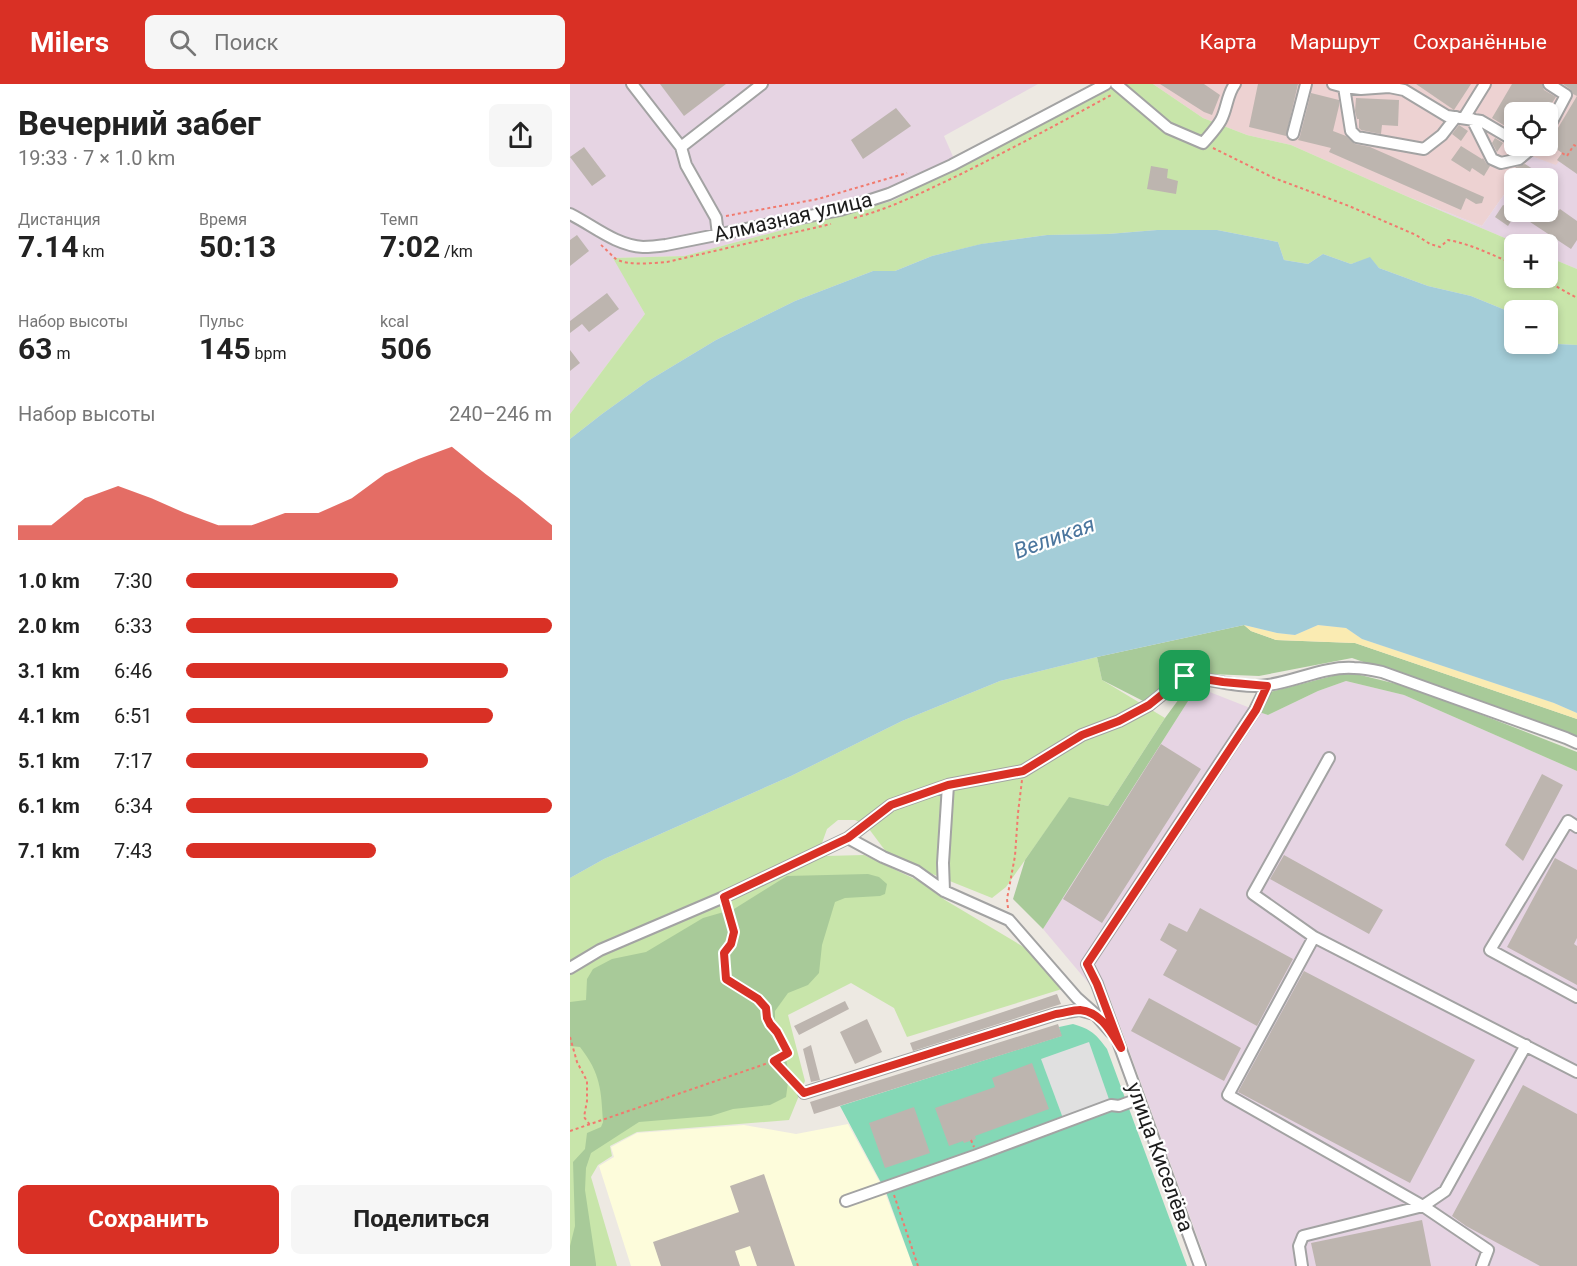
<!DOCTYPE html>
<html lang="ru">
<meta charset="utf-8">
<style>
:root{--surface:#fff;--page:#f6f6f6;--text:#222;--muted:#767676;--accent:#d93025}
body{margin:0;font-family:Roboto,sans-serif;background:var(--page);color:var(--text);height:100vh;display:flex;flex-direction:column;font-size:22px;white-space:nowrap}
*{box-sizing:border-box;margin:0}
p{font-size:20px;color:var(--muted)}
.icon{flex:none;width:33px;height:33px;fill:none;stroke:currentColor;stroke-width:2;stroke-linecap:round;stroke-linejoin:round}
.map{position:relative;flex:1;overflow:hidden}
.side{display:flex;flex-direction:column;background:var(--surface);width:570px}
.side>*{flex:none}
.tools{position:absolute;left:934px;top:18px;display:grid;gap:12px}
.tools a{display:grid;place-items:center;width:54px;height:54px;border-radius:9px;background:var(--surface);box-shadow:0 3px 9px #0003;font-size:30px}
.pin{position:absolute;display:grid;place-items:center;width:51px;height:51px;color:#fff;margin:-26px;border-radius:12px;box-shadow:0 3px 9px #0006}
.round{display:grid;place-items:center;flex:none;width:63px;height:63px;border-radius:9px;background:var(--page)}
.overview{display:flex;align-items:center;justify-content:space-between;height:102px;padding:0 18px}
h1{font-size:33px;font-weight:700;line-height:45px}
.metrics{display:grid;grid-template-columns:repeat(3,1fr);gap:9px;height:102px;padding:6px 18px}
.metrics div{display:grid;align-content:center}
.metrics b{font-size:30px;font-weight:700}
.metrics small{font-size:16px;font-weight:400}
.metrics p{font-size:16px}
.chart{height:168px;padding:12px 18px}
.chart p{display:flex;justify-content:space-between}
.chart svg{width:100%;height:108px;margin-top:6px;fill:var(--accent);opacity:.7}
.button{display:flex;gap:12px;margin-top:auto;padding:12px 18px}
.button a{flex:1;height:69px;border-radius:9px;background:var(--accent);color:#fff;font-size:24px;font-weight:700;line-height:69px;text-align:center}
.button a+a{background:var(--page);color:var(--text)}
ul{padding:0 18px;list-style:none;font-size:20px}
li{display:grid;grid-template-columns:96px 72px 1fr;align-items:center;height:45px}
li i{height:15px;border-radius:8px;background:var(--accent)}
header{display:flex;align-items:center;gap:36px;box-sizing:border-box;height:84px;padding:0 30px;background:var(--accent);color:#fff}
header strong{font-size:28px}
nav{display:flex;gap:33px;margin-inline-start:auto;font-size:21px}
.search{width:420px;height:54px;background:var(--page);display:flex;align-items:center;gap:15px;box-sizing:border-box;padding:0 21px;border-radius:9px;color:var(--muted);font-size:22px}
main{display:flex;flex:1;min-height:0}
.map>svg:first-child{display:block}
.commercial{fill:#edd2d2;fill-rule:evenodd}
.industrial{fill:#e6d4e3}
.education{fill:#fdfcdb}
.grass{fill:#c8e5aa}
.forest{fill:#a8ca99}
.sand{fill:#faebb2}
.pitch{fill:#84d8b6}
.parking{fill:#e0e0e0}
.water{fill:#a4cdd8}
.building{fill:#bdb5af}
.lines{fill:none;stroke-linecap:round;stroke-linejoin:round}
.minor-casing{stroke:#a3a3a3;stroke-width:14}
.path{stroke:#f17a6e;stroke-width:2;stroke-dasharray:3 3;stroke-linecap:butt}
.minor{stroke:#fff;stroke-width:10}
.route-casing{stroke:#fff;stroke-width:12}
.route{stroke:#d93025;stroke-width:8}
.labels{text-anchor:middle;stroke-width:4.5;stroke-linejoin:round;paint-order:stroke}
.street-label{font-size:21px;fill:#1c1c1c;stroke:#fff}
.water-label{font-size:22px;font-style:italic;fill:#4b769e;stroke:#fff}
</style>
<header>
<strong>Milers</strong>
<div class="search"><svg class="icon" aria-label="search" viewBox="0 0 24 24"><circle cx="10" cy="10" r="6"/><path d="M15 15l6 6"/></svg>Поиск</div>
<nav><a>Карта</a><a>Маршрут</a><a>Сохранённые</a></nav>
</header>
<main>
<section class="side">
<div class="overview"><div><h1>Вечерний забег</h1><p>19:33 · 7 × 1.0 km</p></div><a class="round"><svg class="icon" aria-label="share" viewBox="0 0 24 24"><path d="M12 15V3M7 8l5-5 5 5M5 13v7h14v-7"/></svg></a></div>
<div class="metrics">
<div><p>Дистанция</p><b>7.14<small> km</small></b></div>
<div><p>Время</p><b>50:13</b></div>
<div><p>Темп</p><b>7:02<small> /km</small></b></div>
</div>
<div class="metrics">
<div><p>Набор высоты</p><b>63<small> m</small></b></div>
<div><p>Пульс</p><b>145<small> bpm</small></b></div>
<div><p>kcal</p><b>506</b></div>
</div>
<div class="chart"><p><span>Набор высоты</span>240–246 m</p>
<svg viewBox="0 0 160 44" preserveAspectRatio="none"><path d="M0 44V38L10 38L20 27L30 22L40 27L50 33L60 38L70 38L80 33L90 33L100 27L110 17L120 11L130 6L140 17L150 27L160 38V44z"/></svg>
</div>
<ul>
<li><b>1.0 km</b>7:30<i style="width:58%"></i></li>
<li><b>2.0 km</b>6:33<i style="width:100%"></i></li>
<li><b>3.1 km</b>6:46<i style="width:88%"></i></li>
<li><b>4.1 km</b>6:51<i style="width:84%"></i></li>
<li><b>5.1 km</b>7:17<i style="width:66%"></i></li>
<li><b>6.1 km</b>6:34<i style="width:100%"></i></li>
<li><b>7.1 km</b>7:43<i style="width:52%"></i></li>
</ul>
<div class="button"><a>Сохранить</a><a>Поделиться</a></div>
</section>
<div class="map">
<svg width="1007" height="1182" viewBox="0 0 1007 1182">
<rect width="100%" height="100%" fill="#ede9e2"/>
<path class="commercial" d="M583 0H1007V55L986 82 961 72 912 142 836 112 721 61 677 51 633 34ZM945 28H978V62H945Z"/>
<path class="industrial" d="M0 0H468L374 52 388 84 322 117 114 172 44 174 75 230 0 330Z
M1007 55V185L978 173V160H949L836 112 912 142 945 95V128H978V94H945L961 72 986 81Z
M776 597 834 611 1007 687V1182H638L534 898 521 902 473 845 627 603 698 631 748 607Z"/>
<path class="education" d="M278 1040 314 1106 343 1182H61L29 1082 44 1073 41 1063 67 1049 174 1041 226 1050Z"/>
<path class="grass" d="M551 0H583L633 34 677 51 721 61 836 112 949 160H945V194H978V173L1007 185V261L987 260 978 253V226H945V230L901 212 858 202 809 184 800 174 781 180 753 170 738 180 714 176 708 158 647 146H587L538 150 477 151 412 160 362 172 325 187H303L225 217 146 256 78 297 32 330 0 355V330L75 230 43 174 114 172 322 117Z
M527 573 532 596 595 634 538 722 499 714 436 803 422 814 320 773 296 741 285 736H268L257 745 252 759 255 772 294 771 349 797 375 816 457 865 492 905 337 953 324 924 281 899 218 931 235 997 219 1036 67 1048 40 1062 42 1072 28 1081 21 1093 47 1182H0V794L34 775 221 692 332 637 430 597Z"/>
<path class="forest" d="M674 541 681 547 706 556 785 559 1007 635V652L782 574 689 592 614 589 577 619 532 596 527 573Z
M778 588 843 604 1007 668V687L834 611 776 597 748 607 698 631 689 628 700 608Z
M627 603 473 845 443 815 455 776 499 713 538 722 595 634 617 604Z
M298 790 309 793 317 800 315 810 310 812 275 814 265 818 252 861 249 889 238 901 218 909 205 927V943L214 964 219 991 216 1013 200 1021 163 1025 141 1032 69 1038 21 1069 16 1084 15 1106 26 1180V1182H0V1162L5 1142 3 1078 15 1065 17 1049 31 1043 33 1038C31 1006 31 990 10 963L0 962V918L16 916 17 895 23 885 42 875 76 868 133 834 164 825 217 792Z"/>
<path class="sand" d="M674 541 707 549 725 551 748 541 776 544 792 555 984 619 1007 629V635L785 559 706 556 681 547Z"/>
<path class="pitch" d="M503 940C521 945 526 950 537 965L617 1182H343L316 1108 270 1022 491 952 489 943Z"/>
<path class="parking" d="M519 958 541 1021 494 1037 471 975Z"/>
<path class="water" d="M587 146H647L708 158 714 176 738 180 753 170 781 180 800 173 809 184 858 202 901 212 945 230V260H978V253L987 260 1007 261V629L984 619 792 555 776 544 748 541 725 551 707 549 674 541 527 573 430 597 332 637 221 692 34 775 0 794V355L32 330 78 297 146 256 225 217 303 187H325L362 172 411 160 477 151 538 150Z"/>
<path class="building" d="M90 0H156L114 32Z
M590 0H634L650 11 642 31 634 28Z
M688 0H728L716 52 679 43Z
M846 0H901L884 26Z
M942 0H972L974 6 986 13 976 28H945V48L922 34Z
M993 0H1007V90L987 76 992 69 978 59V56L985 49 1007 12 1003 10 1000 5Z
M741 9 769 16V22L763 47 776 52 785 60 800 63 914 113 912 119 906 120 896 114 891 126 759 68 761 64 728 56 730 52Z
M786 14 829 16 828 42 812 41 811 50 791 46 789 44V35H787L785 27Z
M326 24 341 42 293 75 281 56Z
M889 41 898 47 891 57 882 50Z
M925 54 933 59 927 68 922 59Z
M891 62 912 75 913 74 916 79 920 82 914 92 902 84 900 88 881 76Z
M14 63 36 92 22 102 0 73Z
M955 80 977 94H938L946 83Z
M581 82 598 85 597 94 608 97 606 110 577 105Z
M933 121 945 126V131L938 142 925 133Z
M978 122 987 128 990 125 1007 137V156L1001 165 945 128H978Z
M7 151 19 167 0 182V156Z
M37 209 49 225 19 248 12 240 0 249V237Z
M0 266 10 279 0 287Z
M591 660 631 685 532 839 493 815Z
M972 690 993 701 953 777 935 761Z
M714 771 813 826 799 850 700 795Z
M985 774 1007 786V854L1004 860 1007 862V901L937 863Z
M630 824 723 875 687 942 593 891 607 866 590 856 599 839 617 848Z
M734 887 905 976 840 1099 668 1008Z
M487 910 491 920 343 967 340 959Z
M579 914 671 964 654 997 561 947Z
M275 917 279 925 229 951 224 942Z
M297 935 312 968 285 980 270 948Z
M488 940 492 952 244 1030 240 1018Z
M241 961 250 996 241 998 233 965Z
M462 979 479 1025 405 1052 406 1055 394 1059 393 1057 379 1062 365 1024 425 1003 422 994Z
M953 1001 1007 1030V1182H970L896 1142 882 1132Z
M344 1023 360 1069 315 1084 299 1039Z
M194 1090 225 1182H187L180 1162 165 1167 170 1182H91L83 1158 169 1128 160 1102Z
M852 1136 861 1182H746L741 1159Z"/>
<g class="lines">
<g class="minor-casing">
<path id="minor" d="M62 0 111 63
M546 0 598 44 633 59C639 52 646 45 651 36 657 25 657 10 665 0
M763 0 774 3 791 5 819 3 834 6 877 32 911 37 945 57
M774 3 781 47 787 53 854 65 872 51 886 33
M894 34 915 0
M902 35 922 75 931 79 949 75 961 65
M978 45 996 11 979 0
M723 50 736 0
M952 62 961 65 969 62
M0 130C24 142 45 161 73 163 80 163 89 162 96 161L270 126 319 110 382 81 536 0
M148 151 146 134 116 81 111 63 192 0
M1007 743 998 737 920 866 1007 913
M278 754 313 773 346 787 374 807 439 836 507 914 525 930 541 948
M374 807 373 779 378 701
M744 853 683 810 759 674
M0 884 30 866 154 813 278 754 321 721 378 701 453 687 512 651 549 637 579 621 615 592C640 595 672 605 698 601 727 597 755 582 784 584 794 584 803 586 812 588L996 654 1007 659
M234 1009 486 930 509 926 524 930
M276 1117 407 1071 541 1021 549 1022 568 1015
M630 1182 527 900 517 880 685 626 697 602
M732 1182 729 1162 733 1152 853 1122 875 1107 956 961
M912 1182 918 1166 853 1122 658 1011 744 853 1007 988"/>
</g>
<path class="path" d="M643 64 704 94 779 122 846 151 860 160 870 163 878 156C902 160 923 172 945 180
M992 69 997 72 1004 61 1007 63
M156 132 248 115 337 89
M284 134C322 124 353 108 389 91 441 65 492 38 543 10
M31 161C36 165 41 171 46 175 58 182 83 179 97 178L261 140
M971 194 1007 214
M438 824 437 815 445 772 448 729 452 696
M0 953 7 978 17 997V1017L14 1033 20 1041
M204 977 228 1003
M0 1047 204 977 218 969 207 948 200 940 197 935 196 924 188 915 156 895 155 869 161 860 164 848 156 821
M401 1056 404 1063
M324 1111 348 1182"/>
<use href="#minor" class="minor"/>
</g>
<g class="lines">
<g class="route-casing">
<path id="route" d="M615 592 653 598 697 602 686 626 517 880 527 900 551 964C541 948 531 928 510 926 503 926 494 929 486 930L234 1009 204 977 218 969 207 948 200 940 197 934 196 924 188 915 156 895 154 869 161 860 164 848 154 813 278 754 321 721 378 701 453 687 512 651 549 637 579 621Z"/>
</g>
<use href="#route" class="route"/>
</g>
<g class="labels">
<g class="street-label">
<text transform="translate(223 133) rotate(-13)" y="7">Алмазная улица</text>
<text transform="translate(590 1073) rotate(70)" y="7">улица Киселёва</text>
</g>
<g class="water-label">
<text transform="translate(484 453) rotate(-20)" y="8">Великая</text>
</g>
</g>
</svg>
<div class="tools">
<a><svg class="icon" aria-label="locate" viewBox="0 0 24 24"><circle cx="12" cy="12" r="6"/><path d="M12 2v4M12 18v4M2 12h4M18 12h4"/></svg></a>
<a><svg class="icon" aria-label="layers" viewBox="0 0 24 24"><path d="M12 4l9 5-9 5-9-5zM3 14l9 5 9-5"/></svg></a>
<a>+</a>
<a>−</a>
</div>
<div class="pin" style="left:615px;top:592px;background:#1e9e55"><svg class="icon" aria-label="arrive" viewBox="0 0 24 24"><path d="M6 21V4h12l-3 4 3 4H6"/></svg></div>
</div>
</main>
